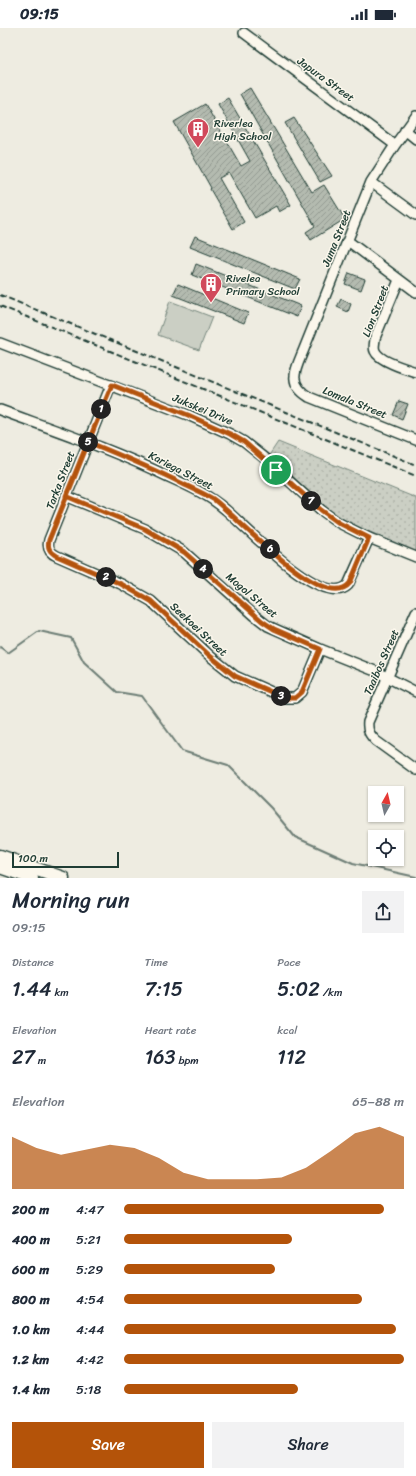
<!DOCTYPE html>
<meta charset="utf-8">
<style>
:root{--surface:#fff;--page:#f2f2f3;--text:#1f2937;--muted:#747a83;--accent:#b45309}
body{margin:0;font-family:Sriracha,sans-serif;background:var(--page);color:var(--text);height:100vh;display:flex;flex-direction:column;font-size:15px;white-space:nowrap}
*{box-sizing:border-box;margin:0}
p{font-size:13px;color:var(--muted)}
.icon{flex:none;width:22px;height:22px;fill:none;stroke:currentColor;stroke-width:2;stroke-linecap:round;stroke-linejoin:round}
.map{position:relative;height:850px;overflow:hidden}
.panel{display:flex;flex-direction:column;background:var(--surface);flex:1}
.panel>*{flex:none}
.needle{width:26px;rotate:8deg}
.fabs{position:absolute;left:368px;top:758px;display:grid;gap:8px}
.fabs a{display:grid;place-items:center;width:36px;height:36px;border-radius:0px;background:var(--surface);box-shadow:0 1px 3px #0004;font-size:20px}
.scale{position:absolute;left:12px;bottom:10px;width:107px;box-sizing:border-box;padding-left:4px;border:2px solid #1f3d34;border-top:0;font-size:11px;line-height:14px;white-space:nowrap;color:#1f3d34;-webkit-text-stroke:3px #fbf7ec;paint-order:stroke}
.pin{position:absolute;display:grid;place-items:center;width:34px;height:34px;color:#fff;margin:-17px;border:2px solid #fff;border-radius:50%;box-shadow:0 1px 4px #0007}
.km{position:absolute;width:20px;height:20px;margin:-10px;border-radius:50%;background:#222;color:#fff;font-size:11px;line-height:20px;text-align:center}
.round{display:grid;place-items:center;flex:none;width:42px;height:42px;border-radius:0px;background:var(--page)}
.head{display:flex;align-items:center;justify-content:space-between;height:68px;padding:0 12px}
h1{font-size:22px;font-weight:600;line-height:30px}
.stats{display:grid;grid-template-columns:repeat(3,1fr);gap:6px;height:68px;padding:4px 12px}
.stats div{display:grid;align-content:center}
.stats b{font-size:20px;font-weight:600}
.stats small{font-size:11px;font-weight:400}
.stats p{font-size:11px}
.chart{height:112px;padding:8px 12px}
.chart p{display:flex;justify-content:space-between}
.chart svg{width:100%;height:72px;margin-top:4px;fill:var(--accent);opacity:.7}
.action{display:flex;gap:8px;margin-top:auto;padding:8px 12px}
.action a{flex:1;height:46px;border-radius:0px;background:var(--accent);color:#fff;font-size:16px;font-weight:600;line-height:46px;text-align:center}
.action a+a{background:var(--page);color:var(--text)}
ul{padding:0 12px;list-style:none;font-size:13px}
li{display:grid;grid-template-columns:64px 48px 1fr;align-items:center;height:30px}
li i{height:10px;border-radius:5px;background:var(--accent)}
.status{display:flex;justify-content:space-between;align-items:center;height:28px;padding:0 20px;background:var(--surface);direction:ltr}
.status svg{height:11px;fill:currentColor}
.map>svg:first-child{display:block}
.park{fill:url(#park-dots);stroke:#75867c}
.garden{fill:#cbcfc4;stroke:#75867c}
.lines{fill:none;stroke-linecap:round;stroke-linejoin:round}
.stream{stroke:#6c7d74;stroke-width:2}
.building{fill:url(#building-hatch);stroke:#1f3d34}
.minor-casing{stroke:#1f3d34;stroke-width:12}
.major-casing{stroke:#1f3d34;stroke-width:15}
.minor{stroke:#fbf7ec;stroke-width:9}
.major{stroke:#fbf7ec;stroke-width:12}
.rail{stroke:#1f3d34;stroke-width:2;stroke-dasharray:6 3;stroke-linecap:butt}
.route-casing{stroke:#fff;stroke-width:8}
.route{stroke:#b45309;stroke-width:5}
.labels{text-anchor:middle;stroke-width:3;stroke-linejoin:round;paint-order:stroke}
.street-label{font-size:11px;fill:#1f3d34;stroke:#fbf7ec}
.poi-label{font-size:11px;fill:#1f3d34;stroke:#fbf7ec;text-anchor:start}
</style>
<div class="status"><b>09:15</b><svg viewBox="0 0 49 12"><path d="M0 12V9h3v3zM5 12V6h3v6zM10 12V3h3v9zM15 12V0h3v12zM26 1h20v11H26zM47 4h2v5h-2z"/></svg></div>
<div class="map">
<svg width="416" height="850" viewBox="0 0 416 850">
<defs>
<pattern id="park-dots" width="8" height="8" patternUnits="userSpaceOnUse"><rect width="8" height="8" fill="#cbcfc4"/><path d="M2 2h.1M6 6h.1" fill="none" stroke="#aeb3a9" stroke-width="1.8" stroke-linecap="round"/></pattern>
<pattern id="building-hatch" width="6" height="6" patternUnits="userSpaceOnUse"><rect width="6" height="6" fill="#b4bbb0"/><path d="M-1 1l2-2M0 6l6-6M5 7l2-2" fill="none" stroke="#929990"/></pattern>
</defs>
<rect width="100%" height="100%" fill="#eeece1"/>
<filter id="ink" filterUnits="userSpaceOnUse"><feTurbulence type="fractalNoise" baseFrequency=".025" numOctaves="2"/><feDisplacementMap in="SourceGraphic" scale="8" xChannelSelector="R" yChannelSelector="G"/><feConvolveMatrix kernelMatrix="1 2 1 2 8 2 1 2 1" color-interpolation-filters="sRGB"/></filter>
<g filter="url(#ink)">
<path class="park" d="M278 414 416 470V524L354 497 334 486 268 429Z"/>
<path class="garden" d="M170 273 212 289 199 322 158 307Z"/>
<g class="lines">
<path class="stream" d="M0 619 8 625 39 603 71 610 84 634 117 664 142 668 182 723 228 737 271 780 295 809 353 835 416 849"/>
</g>
<path class="building" d="M250 60 312 164 324 157 345 191 311 212 306 204 315 198 240 66Z
M228 70 291 177 279 184 276 178 255 190 229 145 219 150 244 194 233 201 210 161 211 160 174 94 205 76 241 138 250 133 218 76Z
M294 90 332 148 320 154 285 95Z
M195 208 300 251 295 261 190 219Z
M196 236 301 278 297 289 192 247Z
M349 245 365 251 361 262 345 256Z
M178 256 248 285 244 295 173 267Z
M341 271 351 276 348 284 337 279Z
M399 373 408 376 402 391 393 387Z"/>
<g class="lines">
<g class="minor-casing">
<path id="minor" d="M244 5 395 117
M416 88 395 117 371 154 304 321C296 341 286 355 309 369L416 412
M405 102 416 111
M371 154 416 187
M348 213 416 264
M399 252 375 310C375 315 373 319 375 323 379 333 406 341 416 344
M0 315 188 387 230 406 244 414 263 429 321 482 339 495 369 510 416 529
M111 357 49 512C47 520 50 525 57 528L121 556 151 573 210 628 235 648 285 670H295L302 664 320 621
M0 382C57 403 114 422 169 449 189 458 209 467 226 482 245 498 323 582 348 557L369 510
M66 468 145 501 184 524 254 587 268 598 320 621 375 643 416 664
M416 584 368 694C367 703 370 707 376 713L416 742"/>
</g>
<g class="major-casing">
<path id="major" d="M0 828 63 850
M0 839 32 850"/>
</g>
<use href="#minor" class="minor"/>
<use href="#major" class="major"/>
<path class="rail" d="M0 267 416 437
M0 278 416 448"/>
</g>
</g>
<g class="lines" filter="url(#ink)">
<g class="route-casing">
<path id="route" d="M276 442 244 414 230 406 188 387 112 357C90 408 70 461 49 512 47 520 50 524 57 528L121 556 151 573 210 628 235 648 285 670H295L302 664 320 621 274 601 262 593 184 524 145 501 66 468 88 414C120 427 152 440 183 456 193 461 203 465 213 471 235 486 324 587 350 555L369 510 339 495 321 482 276 442"/>
</g>
<use href="#route" class="route"/>
</g>
<defs>
<g id="building-pin" transform="scale(1.15)"><path d="M0 17L-7.5 6A9.5 9.5 0 1 1 7.5 6Z" fill="#d1495b" stroke="#fbf7ec"/><path d="M-4-6H4V6H1V3H-1V6H-4ZM-2.5-4.3h1.7v1.8h-1.7ZM.8-4.3h1.7v1.8H.8ZM-2.5-1h1.7V.8h-1.7ZM.8-1h1.7V.8H.8Z" fill="#fff"/></g>
</defs>
<g fill-rule="evenodd">
<use href="#building-pin" x="198" y="101"/>
<use href="#building-pin" x="211" y="256"/>
</g>
<g class="labels">
<g class="street-label">
<text transform="translate(326 51) rotate(36)" y="4">Japura Street</text>
<text transform="translate(336 210) rotate(-68)" y="4">Juma Street</text>
<text transform="translate(375 283) rotate(-69)" y="4">Lion Street</text>
<text transform="translate(355 374) rotate(22)" y="4">Lomala Street</text>
<text transform="translate(203 381) rotate(23)" y="4">Jukskei Drive</text>
<text transform="translate(181 442) rotate(27)" y="4">Kariega Street</text>
<text transform="translate(60 452) rotate(-69)" y="4">Tarka Street</text>
<text transform="translate(252 567) rotate(40)" y="4">Mogol Street</text>
<text transform="translate(199 601) rotate(43)" y="4">Seekoei Street</text>
<text transform="translate(381 634) rotate(-66)" y="4">Taaibos Street</text>
</g>
<g class="poi-label">
<text x="214" y="99">Riverlea<tspan x="214" dy="13">High School</tspan></text>
<text x="226" y="254">Rivelea<tspan x="226" dy="13">Primary School</tspan></text>
</g>
</g>
</svg>
<div class="fabs">
<a><svg class="needle" viewBox="-14 -14 28 28"><path d="M0-13l5 13h-10z" fill="#e53935"/><path d="M0 13l5-13h-10z" fill="#747a83"/></svg></a>
<a><svg class="icon" aria-label="locate" viewBox="0 0 24 24"><circle cx="12" cy="12" r="6"/><path d="M12 2v4M12 18v4M2 12h4M18 12h4"/></svg></a>
</div>
<div class="scale">100 m</div>
<div class="pin" style="left:276px;top:442px;background:#1e9e55"><svg class="icon" aria-label="arrive" viewBox="0 0 24 24"><path d="M6 21V4h12l-3 4 3 4H6"/></svg></div>
<b class="km" style="left:101px;top:381px">1</b>
<b class="km" style="left:106px;top:549px">2</b>
<b class="km" style="left:281px;top:668px">3</b>
<b class="km" style="left:203px;top:541px">4</b>
<b class="km" style="left:88px;top:414px">5</b>
<b class="km" style="left:270px;top:521px">6</b>
<b class="km" style="left:311px;top:473px">7</b>
</div>
<section class="panel">
<div class="head"><div><h1>Morning run</h1><p>09:15</p></div><a class="round"><svg class="icon" aria-label="share" viewBox="0 0 24 24"><path d="M12 15V3M7 8l5-5 5 5M5 13v7h14v-7"/></svg></a></div>
<div class="stats">
<div><p>Distance</p><b>1.44<small> km</small></b></div>
<div><p>Time</p><b>7:15</b></div>
<div><p>Pace</p><b>5:02<small> /km</small></b></div>
</div>
<div class="stats">
<div><p>Elevation</p><b>27<small> m</small></b></div>
<div><p>Heart rate</p><b>163<small> bpm</small></b></div>
<div><p>kcal</p><b>112</b></div>
</div>
<div class="chart"><p><span>Elevation</span>65–88 m</p>
<svg viewBox="0 0 160 44" preserveAspectRatio="none"><path d="M0 44V12L10 19L20 23L30 20L40 17L50 19L60 25L70 34L80 38L90 38L100 38L110 37L120 31L130 21L140 10L150 6L160 12V44z"/></svg>
</div>
<ul>
<li><b>200 m</b>4:47<i style="width:93%"></i></li>
<li><b>400 m</b>5:21<i style="width:60%"></i></li>
<li><b>600 m</b>5:29<i style="width:54%"></i></li>
<li><b>800 m</b>4:54<i style="width:85%"></i></li>
<li><b>1.0 km</b>4:44<i style="width:97%"></i></li>
<li><b>1.2 km</b>4:42<i style="width:100%"></i></li>
<li><b>1.4 km</b>5:18<i style="width:62%"></i></li>
</ul>
<div class="action"><a>Save</a><a>Share</a></div>
</section>
